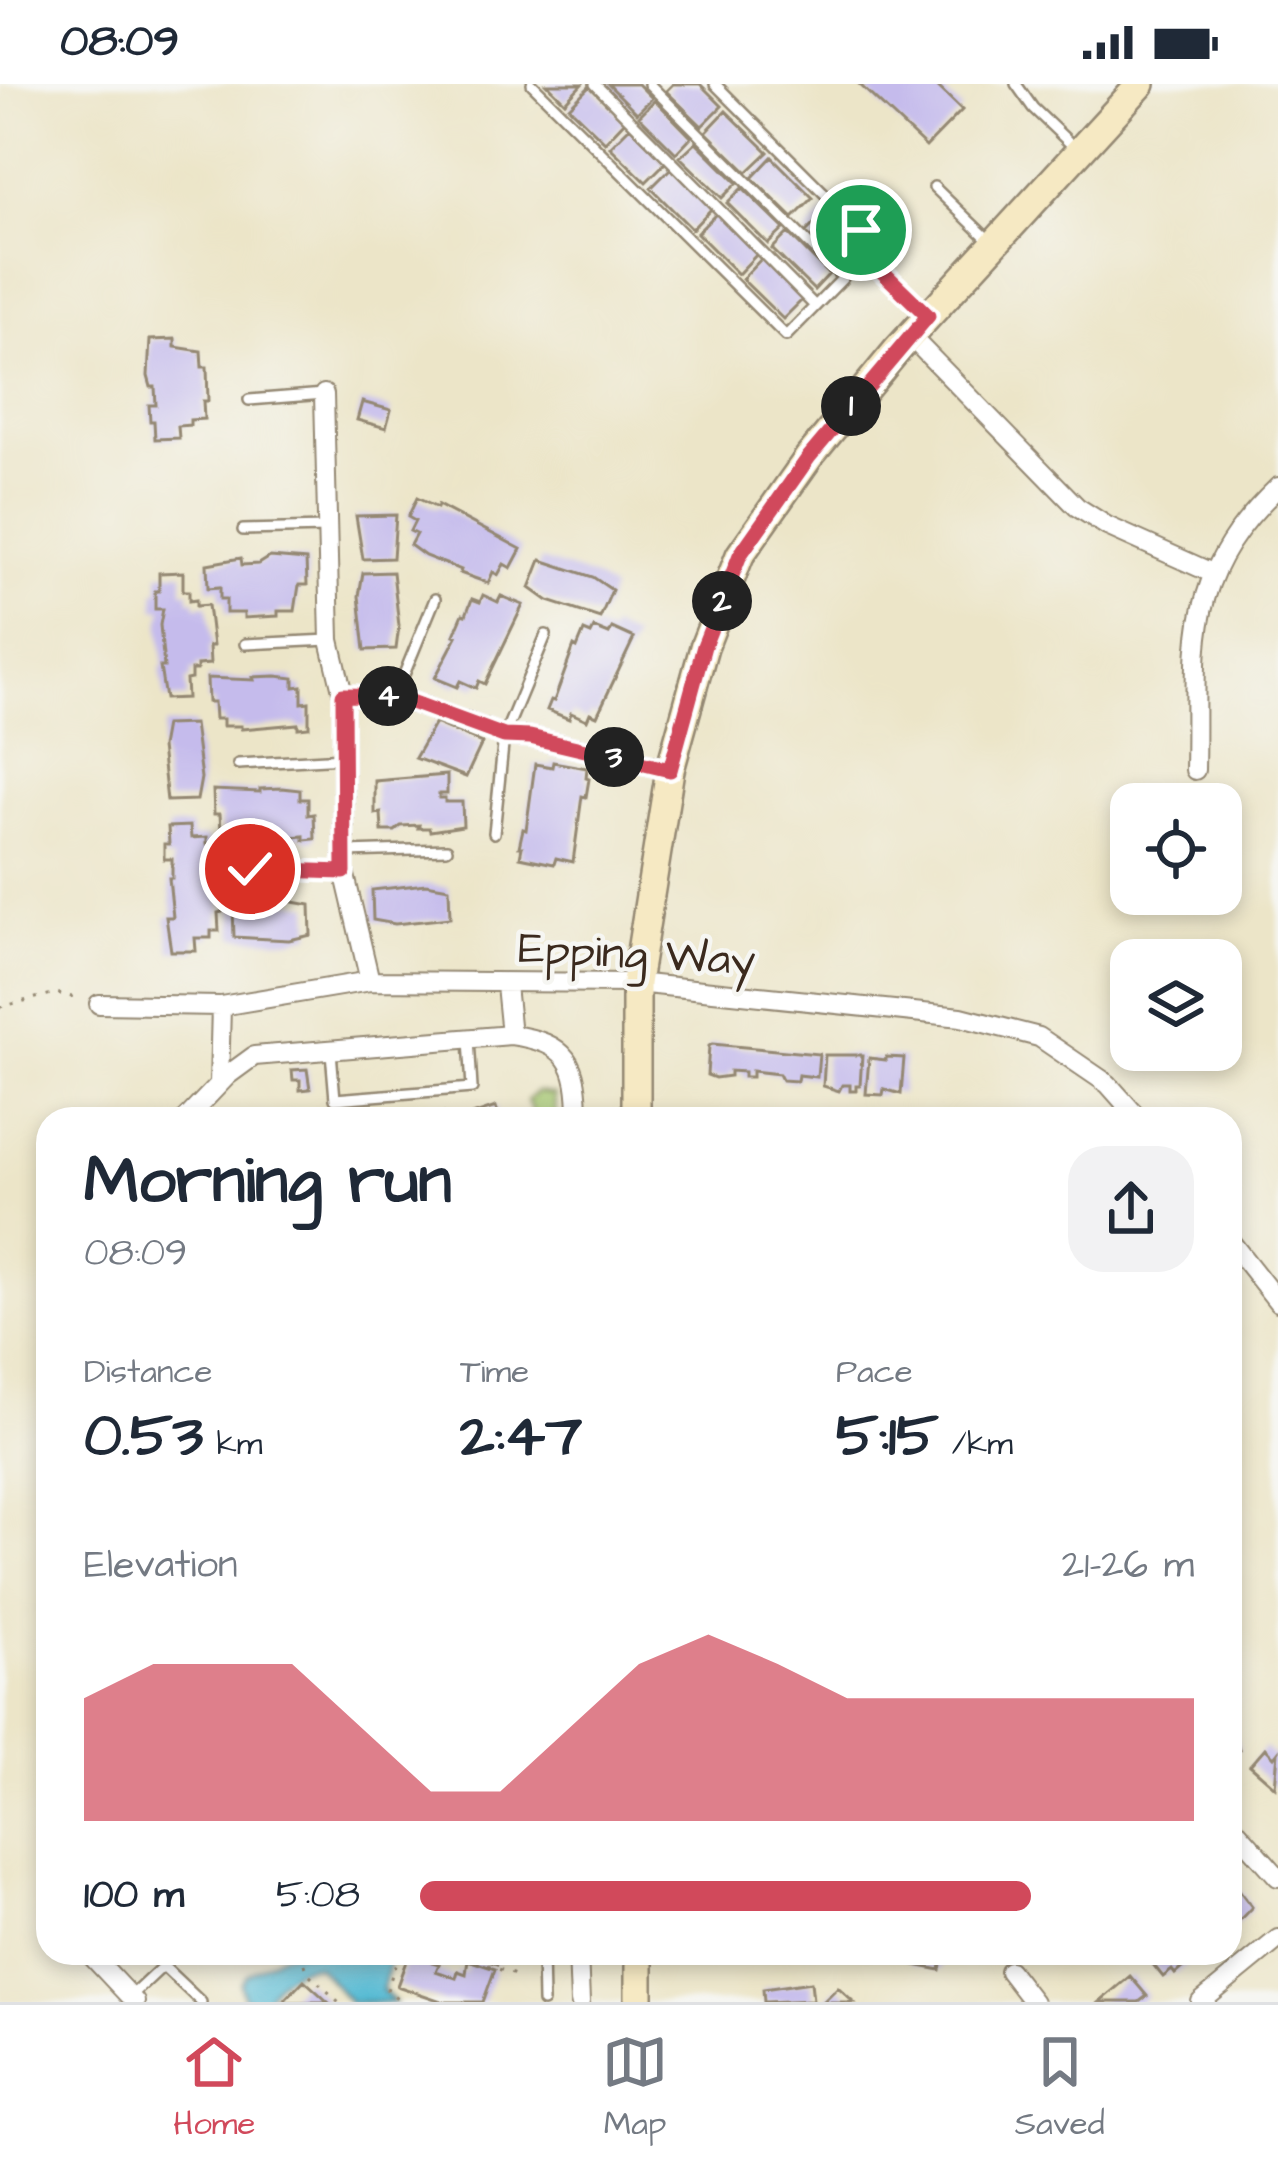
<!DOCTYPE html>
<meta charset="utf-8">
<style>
:root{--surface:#fff;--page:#f2f2f3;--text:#1f2937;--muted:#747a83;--line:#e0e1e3;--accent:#d1495b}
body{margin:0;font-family:"Architects Daughter",sans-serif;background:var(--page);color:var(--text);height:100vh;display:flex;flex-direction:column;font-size:45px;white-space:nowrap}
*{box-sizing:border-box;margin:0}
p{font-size:39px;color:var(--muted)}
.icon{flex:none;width:66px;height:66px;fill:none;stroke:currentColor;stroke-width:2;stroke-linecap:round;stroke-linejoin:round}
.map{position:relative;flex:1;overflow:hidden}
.drawer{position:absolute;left:36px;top:1023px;width:1206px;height:858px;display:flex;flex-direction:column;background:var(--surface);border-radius:36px;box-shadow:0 6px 18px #0003}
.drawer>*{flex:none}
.fabs{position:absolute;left:1110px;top:699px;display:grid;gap:24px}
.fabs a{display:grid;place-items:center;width:132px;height:132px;border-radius:24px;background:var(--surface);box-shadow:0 6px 18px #0003;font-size:60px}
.pin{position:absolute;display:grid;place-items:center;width:102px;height:102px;color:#fff;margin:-51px;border:6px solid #fff;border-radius:50%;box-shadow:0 3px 12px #0007}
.km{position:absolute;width:60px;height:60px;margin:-30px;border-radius:50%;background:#222;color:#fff;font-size:33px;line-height:60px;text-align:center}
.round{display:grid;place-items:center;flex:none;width:126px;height:126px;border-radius:36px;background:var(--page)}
.summary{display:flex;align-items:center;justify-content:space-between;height:204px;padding:0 48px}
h1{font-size:66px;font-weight:800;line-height:90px}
.figures{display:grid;grid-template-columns:repeat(3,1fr);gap:18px;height:204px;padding:12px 48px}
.figures div{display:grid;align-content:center}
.figures b{font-size:60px;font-weight:800}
.figures small{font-size:33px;font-weight:400}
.figures p{font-size:33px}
.chart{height:336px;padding:24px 48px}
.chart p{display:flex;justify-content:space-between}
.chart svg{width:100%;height:216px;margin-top:12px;fill:var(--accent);opacity:.7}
ul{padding:0 48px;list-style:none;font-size:39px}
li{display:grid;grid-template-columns:192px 144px 1fr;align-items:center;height:90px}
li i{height:30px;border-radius:15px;background:var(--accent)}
.status{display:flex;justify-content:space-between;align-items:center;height:84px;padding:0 60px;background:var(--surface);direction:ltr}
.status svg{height:33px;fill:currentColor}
.tabs{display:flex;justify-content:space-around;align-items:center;height:168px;border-top:3px solid var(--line);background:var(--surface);font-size:33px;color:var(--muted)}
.tabs a{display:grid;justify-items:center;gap:6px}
.tabs .on{color:var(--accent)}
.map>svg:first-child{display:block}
.green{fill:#a5c66f;stroke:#707846;stroke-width:3}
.water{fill:#55bad3;stroke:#487278;stroke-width:3}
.building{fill:#c5bbec}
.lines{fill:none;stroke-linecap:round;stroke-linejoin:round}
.lane-casing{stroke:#948873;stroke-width:14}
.street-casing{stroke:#948873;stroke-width:22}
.secondary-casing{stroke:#948873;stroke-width:32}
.path{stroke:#948873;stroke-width:3;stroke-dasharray:3 9;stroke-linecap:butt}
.lane{stroke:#fff;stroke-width:9}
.street{stroke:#fff;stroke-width:18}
.secondary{stroke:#f6e9c3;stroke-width:27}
.route-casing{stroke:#fff;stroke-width:24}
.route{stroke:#d1495b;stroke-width:15}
.labels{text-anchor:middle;stroke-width:9;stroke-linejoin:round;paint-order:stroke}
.street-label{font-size:45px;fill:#3b2a1e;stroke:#f6f6f2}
</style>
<div class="status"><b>08:09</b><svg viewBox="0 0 49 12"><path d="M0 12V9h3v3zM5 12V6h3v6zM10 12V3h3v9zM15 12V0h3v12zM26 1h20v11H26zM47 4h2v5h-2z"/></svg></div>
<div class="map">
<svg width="1278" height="1918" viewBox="0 0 1278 1918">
<rect width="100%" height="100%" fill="#f6f6f2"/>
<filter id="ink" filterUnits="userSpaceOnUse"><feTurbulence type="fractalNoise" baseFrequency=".00833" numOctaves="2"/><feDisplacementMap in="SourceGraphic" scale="24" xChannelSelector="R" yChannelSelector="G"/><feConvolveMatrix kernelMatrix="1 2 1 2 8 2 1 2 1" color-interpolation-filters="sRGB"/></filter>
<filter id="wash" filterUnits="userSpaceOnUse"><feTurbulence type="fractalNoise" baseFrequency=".004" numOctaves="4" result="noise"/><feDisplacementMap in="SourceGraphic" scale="48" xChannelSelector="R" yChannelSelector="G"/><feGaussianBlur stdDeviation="2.7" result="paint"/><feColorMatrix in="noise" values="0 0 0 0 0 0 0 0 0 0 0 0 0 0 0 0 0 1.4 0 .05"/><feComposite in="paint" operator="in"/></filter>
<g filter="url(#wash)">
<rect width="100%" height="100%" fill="#ece5c8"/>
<path class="green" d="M537 1008 554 1011 556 1033 535 1035 527 1016Z"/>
<path class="water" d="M284 1869H392L382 1906 394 1918H350L317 1882C297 1880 275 1897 266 1914L256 1918 244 1914 240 1900 246 1891Z"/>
<g id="blocks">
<path class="building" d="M547 0H582L565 18Z
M608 0H638L652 14 637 29Z
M673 0H700L722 22 702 42 666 7Z
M859 0H935L962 26 926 63Z
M590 2 625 37 605 58 569 23Z
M655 16 691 53 676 69 639 32Z
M726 27 768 68 747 88 706 48Z
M630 43 666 78 646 98 610 63Z
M696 58 737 99 722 114 680 73Z
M772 73 813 114 793 134 752 94Z
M671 84 712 124 692 145 651 104Z
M742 104 784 145 768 160 727 119Z
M828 126 853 151 846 159 842 155 827 170 805 149Z
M717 129 758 169 738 190 697 149Z
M788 149 829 190 814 206 772 165Z
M762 174 804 214 783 235 742 195Z
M175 255V263L201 267 202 283H207L208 317H203L204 335 190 336V341L178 342 179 354 155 355 154 337H150L149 321H156L155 303H151L148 292 150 256Z
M362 318 391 326 386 344 357 336Z
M417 414 437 424 438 421 521 465 511 484 504 480 498 491 493 488 488 499 460 489 461 486 425 472 410 461 416 450 410 447 415 437 408 433Z
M396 431 393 474 363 475 356 432Z
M270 473 306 476 307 501H299L295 527H278V532L244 534V529H226V515H220V503L208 504 207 480 241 474 242 481 259 480Z
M541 476 593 493 612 506 600 534 548 517 530 504Z
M183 488V507H189V517L196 516V522L208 521 213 562H209L210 580 197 581V586H191V595L186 596 187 614 165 615 160 583H164L160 541 163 525H155V507H159V489Z
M393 488 399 542 396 565 365 566 359 512 363 489Z
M483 511 498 518 501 512 523 521 485 600 479 597 476 604 460 597 457 603 435 594 457 552 454 551 463 530 466 531 472 515 480 518Z
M594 544 609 550 612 544 634 554 597 632 590 629 587 636 571 629 569 635 547 626 551 616 554 617 574 562 577 564 584 547 591 550Z
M276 592 294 594V603L302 602V619L309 618V643L298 644V640L241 645V642H223V635H215L214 618H208L207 594 254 596 253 593Z
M435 639 482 659 466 693 415 674Z
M194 640 201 694 197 716 167 717 161 663 165 641Z
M553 678 587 684 586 694 589 695 586 713 582 712 573 778 556 774 554 780 520 773 522 763H519L523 745 526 746 535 680 552 683Z
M447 691V710H439V714H445V718H462L463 742 430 747 429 744H418L419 741 401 742 395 747H382L381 729 375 730V697Z
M282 704 300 706V715H308V731L314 730 315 755 304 756V752L247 757V754H229V747H221L220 730H214L213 706 260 708V705Z
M190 742 191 754 207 753V760H217L222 828 218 829 219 847H211V854H195L196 867H171L166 833H173L169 794H172V775H164V760H169L168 743Z
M426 800 449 804 450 834 395 840 373 836 372 806Z
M288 817 310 821 311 851 289 856 234 853 233 823Z
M712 960 819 970 817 993 798 991 797 997 782 996 779 990 752 987V993H744V988L730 987V992L715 994 707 991 709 962Z
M825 971H862L860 1002H856V1007H850V1001H842L839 1007 823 1002Z
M886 973 904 974 901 1010 884 1005 883 1011 866 1010 869 974 886 976Z
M307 985 310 1005 300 1006V996H293L292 986Z
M496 1023 500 1035H463V1034Z
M1230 1637 1239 1665 1230 1667Z
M1265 1664 1274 1673 1278 1668 1275 1703 1250 1681Z
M1240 1807 1252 1823 1236 1840 1230 1839V1815Z
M409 1869H427L433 1873 432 1878 439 1880 436 1887 456 1894 458 1887 466 1890 468 1876 495 1885 483 1918H444L397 1902Z
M468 1869H500L497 1880Z
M912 1869 943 1870 940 1886 910 1880Z
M1162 1869H1199L1175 1890 1172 1886 1163 1893 1151 1878Z
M1130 1892 1147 1912 1139 1918H1099Z
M304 1896 328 1918H283Z
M811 1898 813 1916 764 1918 763 1905Z
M838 1903 854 1918H823Z"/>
</g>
</g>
<g filter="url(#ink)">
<use href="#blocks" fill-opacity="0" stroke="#948873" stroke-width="3"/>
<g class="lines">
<g class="lane-casing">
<path id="lane" d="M532 0 786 252 843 194 649 0
M595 0 815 222
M715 0 861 146 857 163 924 229
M1016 0 1033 24 1075 64
M934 103 990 157
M249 316 324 310
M243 446 326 444
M245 560 330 556
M396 610 435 515
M238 680 344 674
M494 749 504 652 546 551
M346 768 447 765
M250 785 344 787
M331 968 335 1015 472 1004 469 955
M542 1869 543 1918
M130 1913 163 1882 201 1918"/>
</g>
<g class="street-casing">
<path id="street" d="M910 252 1077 423 1107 442 1212 489
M324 310 330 556 343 611 344 787 370 897
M343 611 395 612 504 652 530 653 670 686
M1195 686C1198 562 1180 497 1278 403
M506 901 511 951
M99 920 221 922 370 897 636 899 961 933 1039 953 1108 1000 1139 1035
M219 1000 221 922
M186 1035 228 991 254 972 511 951C568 959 578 978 578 1035
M1230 1157 1278 1218
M1230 1739 1278 1793
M89 1869 135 1918
M578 1869 580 1918
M1009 1887 1033 1918
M1201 1918 1278 1855"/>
</g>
<g class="secondary-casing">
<path id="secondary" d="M636 1035V899L670 686 704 563 740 471 809 373 898 265 1141 0
M639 1918V1869"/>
</g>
<path class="path" d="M0 923 56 909 80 915
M443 1028 446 1035
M300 1869 309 1890 339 1918
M399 1869 387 1906 402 1918
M454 1869 518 1892"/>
<use href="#lane" class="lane"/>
<use href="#street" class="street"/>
<use href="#secondary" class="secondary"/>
</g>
</g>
<g class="lines" filter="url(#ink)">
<g class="route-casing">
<path id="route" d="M250 785 344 788 343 611 395 612 504 652 530 653 670 686 704 562 740 471 809 373 928 232 857 163 861 146"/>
</g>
<use href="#route" class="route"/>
</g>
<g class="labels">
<g class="street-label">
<text transform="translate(637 868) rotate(3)" y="16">Epping Way</text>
</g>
</g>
</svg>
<div class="fabs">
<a><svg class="icon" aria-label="locate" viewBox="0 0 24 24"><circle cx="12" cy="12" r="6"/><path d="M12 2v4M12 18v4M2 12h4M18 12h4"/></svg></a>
<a><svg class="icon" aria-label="layers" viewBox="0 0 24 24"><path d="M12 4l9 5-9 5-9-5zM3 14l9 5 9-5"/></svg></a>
</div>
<div class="pin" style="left:861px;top:146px;background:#1e9e55"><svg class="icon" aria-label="arrive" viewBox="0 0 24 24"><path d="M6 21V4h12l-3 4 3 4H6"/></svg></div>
<div class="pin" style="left:250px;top:785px;background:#d93025"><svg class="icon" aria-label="check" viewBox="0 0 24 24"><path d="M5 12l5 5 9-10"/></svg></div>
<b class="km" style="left:851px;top:322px">1</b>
<b class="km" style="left:722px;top:517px">2</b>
<b class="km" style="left:614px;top:673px">3</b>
<b class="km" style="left:388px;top:612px">4</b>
<section class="drawer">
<div class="summary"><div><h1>Morning run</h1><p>08:09</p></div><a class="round"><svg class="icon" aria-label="share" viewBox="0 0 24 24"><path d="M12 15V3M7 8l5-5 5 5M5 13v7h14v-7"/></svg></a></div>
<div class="figures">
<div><p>Distance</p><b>0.53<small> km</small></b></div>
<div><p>Time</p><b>2:47</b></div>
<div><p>Pace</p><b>5:15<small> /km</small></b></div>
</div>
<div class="chart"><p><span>Elevation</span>21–26 m</p>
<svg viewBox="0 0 160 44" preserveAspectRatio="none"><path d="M0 44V19L10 12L20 12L30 12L40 25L50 38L60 38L70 25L80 12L90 6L100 12L110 19L120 19L130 19L140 19L150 19L160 19V44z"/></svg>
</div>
<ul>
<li><b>100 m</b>5:08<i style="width:79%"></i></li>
</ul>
</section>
</div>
<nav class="tabs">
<a class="on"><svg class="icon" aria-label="home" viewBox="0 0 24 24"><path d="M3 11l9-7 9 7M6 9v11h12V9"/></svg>Home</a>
<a><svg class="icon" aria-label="map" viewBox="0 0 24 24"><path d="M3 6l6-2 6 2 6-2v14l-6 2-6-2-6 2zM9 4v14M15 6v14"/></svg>Map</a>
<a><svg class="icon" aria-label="saved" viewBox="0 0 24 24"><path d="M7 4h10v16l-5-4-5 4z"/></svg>Saved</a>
</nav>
